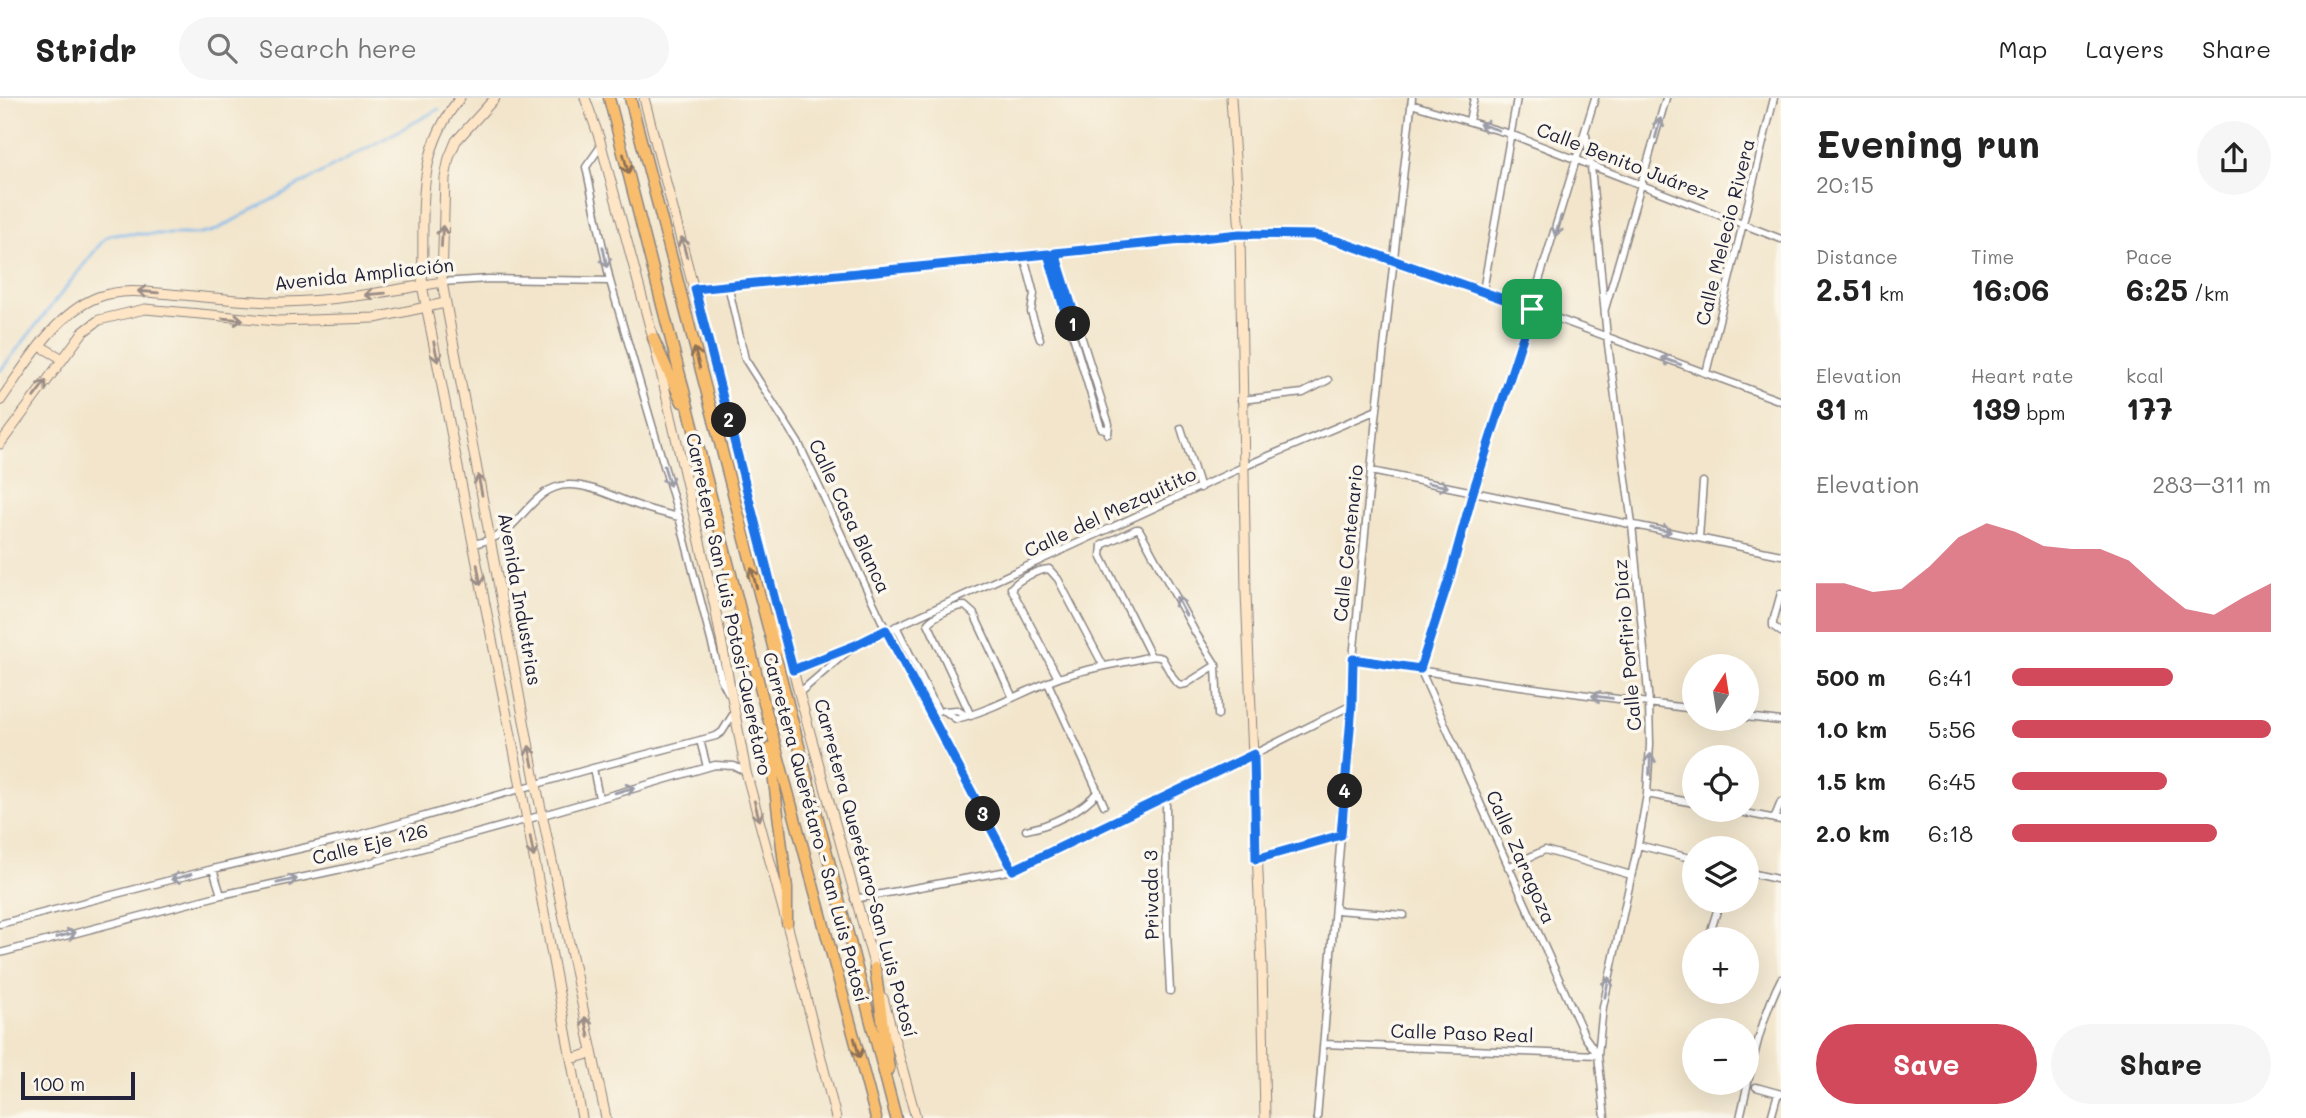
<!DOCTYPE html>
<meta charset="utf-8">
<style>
:root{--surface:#fff;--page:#f6f6f6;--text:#222;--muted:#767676;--line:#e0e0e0;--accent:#d1495b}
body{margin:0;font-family:Mali,sans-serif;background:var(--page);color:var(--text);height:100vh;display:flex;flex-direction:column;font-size:26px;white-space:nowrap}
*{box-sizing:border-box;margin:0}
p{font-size:23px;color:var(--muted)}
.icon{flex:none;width:38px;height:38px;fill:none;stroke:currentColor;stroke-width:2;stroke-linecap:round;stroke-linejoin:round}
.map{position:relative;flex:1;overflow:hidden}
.details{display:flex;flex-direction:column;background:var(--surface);width:525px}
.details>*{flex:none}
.needle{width:46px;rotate:12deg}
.controls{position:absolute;left:1682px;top:556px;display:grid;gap:14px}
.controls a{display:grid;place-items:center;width:77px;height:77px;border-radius:50%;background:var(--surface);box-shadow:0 7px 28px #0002;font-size:35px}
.scale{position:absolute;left:21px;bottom:18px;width:114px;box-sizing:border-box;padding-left:7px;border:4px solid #22223b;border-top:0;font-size:19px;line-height:24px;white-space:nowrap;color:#22223b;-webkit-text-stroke:5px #fbf7ec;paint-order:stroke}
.pin{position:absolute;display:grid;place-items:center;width:60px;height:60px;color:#fff;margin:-30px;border-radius:14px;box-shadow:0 4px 10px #0006}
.km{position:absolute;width:35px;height:35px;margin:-18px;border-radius:50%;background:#222;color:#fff;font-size:19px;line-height:35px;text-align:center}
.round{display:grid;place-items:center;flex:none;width:74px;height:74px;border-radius:37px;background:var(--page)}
.overview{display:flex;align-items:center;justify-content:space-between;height:119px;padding:0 35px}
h1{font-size:38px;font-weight:700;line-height:52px}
.metrics{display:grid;grid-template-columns:repeat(3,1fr);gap:10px;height:119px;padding:7px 35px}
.metrics div{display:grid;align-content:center}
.metrics b{font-size:30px;font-weight:700}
.metrics small{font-size:19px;font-weight:400}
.metrics p{font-size:19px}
.chart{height:196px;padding:14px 35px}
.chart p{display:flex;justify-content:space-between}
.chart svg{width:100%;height:126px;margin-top:7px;fill:var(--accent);opacity:.7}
.button{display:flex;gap:14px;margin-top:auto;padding:14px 35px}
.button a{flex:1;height:80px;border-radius:42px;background:var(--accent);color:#fff;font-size:28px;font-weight:700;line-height:80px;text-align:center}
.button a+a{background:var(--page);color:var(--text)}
ul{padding:0 35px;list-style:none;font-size:23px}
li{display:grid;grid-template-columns:112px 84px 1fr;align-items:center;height:52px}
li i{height:18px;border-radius:9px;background:var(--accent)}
header{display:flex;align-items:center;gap:42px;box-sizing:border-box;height:98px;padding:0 35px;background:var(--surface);border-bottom:2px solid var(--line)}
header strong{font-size:33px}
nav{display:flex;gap:38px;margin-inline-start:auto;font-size:24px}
.search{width:490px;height:63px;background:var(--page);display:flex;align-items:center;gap:18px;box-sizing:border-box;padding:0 24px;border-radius:38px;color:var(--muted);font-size:26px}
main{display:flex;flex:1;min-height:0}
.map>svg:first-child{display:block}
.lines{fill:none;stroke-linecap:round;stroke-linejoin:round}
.stream{stroke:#7ab6ec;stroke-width:2.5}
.street-casing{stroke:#8a8483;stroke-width:9}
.secondary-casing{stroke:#8a8483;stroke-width:11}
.highway-casing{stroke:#8a8483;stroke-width:13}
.street{stroke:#fff;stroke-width:6}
.secondary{stroke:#fde5c5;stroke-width:9}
.highway{stroke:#f9be6d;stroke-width:10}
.oneway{stroke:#9c9ca7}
.oneway2{stroke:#8e7054}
.oneway3{stroke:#9a8d87}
.route-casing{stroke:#fff;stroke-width:14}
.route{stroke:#1a73e8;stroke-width:9}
.labels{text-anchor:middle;stroke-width:7;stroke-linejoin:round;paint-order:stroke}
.street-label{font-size:19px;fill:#22223b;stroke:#fbf7ec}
</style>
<header>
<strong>Stridr</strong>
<div class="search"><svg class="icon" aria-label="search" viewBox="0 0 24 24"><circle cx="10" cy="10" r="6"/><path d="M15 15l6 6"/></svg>Search here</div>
<nav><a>Map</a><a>Layers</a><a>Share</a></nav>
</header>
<main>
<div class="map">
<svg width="1781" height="1020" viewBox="0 0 1781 1020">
<rect width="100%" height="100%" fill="#fbf7ec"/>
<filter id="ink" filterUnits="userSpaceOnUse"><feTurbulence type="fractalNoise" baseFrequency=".0143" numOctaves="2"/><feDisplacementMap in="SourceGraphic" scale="14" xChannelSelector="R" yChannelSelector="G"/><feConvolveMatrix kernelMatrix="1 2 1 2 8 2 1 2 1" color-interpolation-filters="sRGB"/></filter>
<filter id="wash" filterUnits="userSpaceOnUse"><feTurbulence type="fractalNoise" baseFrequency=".00686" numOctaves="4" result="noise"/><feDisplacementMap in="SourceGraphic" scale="28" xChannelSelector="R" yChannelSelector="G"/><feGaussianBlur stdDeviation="1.57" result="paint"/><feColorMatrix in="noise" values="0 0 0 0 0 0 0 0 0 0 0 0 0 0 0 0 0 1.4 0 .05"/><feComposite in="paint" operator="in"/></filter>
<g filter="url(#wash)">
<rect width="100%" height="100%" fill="#f2e5cb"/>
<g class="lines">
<path class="stream" d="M0 273 105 140 113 136H201L214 133 439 11"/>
</g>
</g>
<g filter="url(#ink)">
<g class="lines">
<g class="street-casing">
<path id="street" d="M1595 0 1420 571 1585 939 1598 957
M1411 6 1510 36 1781 141
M1469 23 1474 0
M1586 37 1591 68 1607 239 1632 426 1649 605 1650 646 1647 696 1638 747 1603 909 1598 957 1605 1020
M601 48 586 69 610 183 679 419 721 581 729 596
M1055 155 1109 326 1108 336
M1048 156 1101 330 1108 332
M1024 158 1034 196 1031 214 1040 241
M442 184 488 181 610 183
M728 187 745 261 799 346 886 532 1013 772
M695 191 1191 140 1240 136 1315 137 1341 144 1483 193 1781 303
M1483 193 1517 0
M1605 211 1666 0
M1706 275 1774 0
M1241 302 1303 295 1328 282
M1181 330 1200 390
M1371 373 1781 457
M1699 440 1703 384
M473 446C515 438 514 419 543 396 549 391 560 387 568 387 591 386 620 402 642 409 654 413 666 416 679 419
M1781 495 1773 524V528L1781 534
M896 528 938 613
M1151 558 1101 458 1102 447 1136 431H1139L1143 438 1195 534 1216 567 1218 617
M1353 561 1490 584 1694 611
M793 572 856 547 1243 369 1377 312
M1058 580 1011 490C1019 481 1037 472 1049 471L1058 481 1103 567
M1048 585 1104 707
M799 595 848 553
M943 613 957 612 965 617
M945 613 956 621C990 613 1022 594 1056 581 1080 572 1105 568 1130 563 1141 561 1152 556 1162 560L1175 583 1180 587 1186 586 1216 567
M971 618 928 525C936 517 954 508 965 508L974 516 1013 600
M1746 619 1781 623
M700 642 707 669
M593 670 599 700
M1647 696 1694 705
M1166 700 1167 834 1170 893
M1730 712 1781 722
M1774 721 1781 704
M1026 732C1049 728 1084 712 1098 693
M1638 747 1694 761
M1256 761 1341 737
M1508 769 1545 752 1631 777
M213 771 221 797
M1746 774 1781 782
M854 801 1013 772 1166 700 1352 607
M1335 812 1404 817
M0 826 213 771 359 737 593 670 716 638 722 634 734 615
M1708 842 1720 803
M0 855 221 797 365 766 543 717 715 667 734 668 746 674
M1324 946 1598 957
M1756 989 1781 996
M1317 1020 1352 607 1353 561 1376 320 1412 0
M1740 1020C1751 973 1759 924 1781 881
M1771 1020 1778 995"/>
</g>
<g class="secondary-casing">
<path id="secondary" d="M460 0C412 59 426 118 422 187L518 673 582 1020
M495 0 456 43 449 60 445 80 442 184 536 687 606 1020
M585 0 599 39 653 240 715 509 746 674 794 852 836 1020
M644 0 799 595 877 877
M1231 0 1240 136 1246 495 1262 868 1265 1020
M40 248 63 261
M0 303C26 267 54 216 98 199 125 189 154 195 182 197 216 200 250 204 283 204 337 203 390 193 442 184
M0 346 83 234 99 222 145 211 277 223 375 220 445 205
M883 900 916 1020
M571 961 592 955"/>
</g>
<g class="highway-casing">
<path id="highway" d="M609 0 765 609 876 1020
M630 0 896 1020
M653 240 682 304
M769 522 792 567
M770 650 787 790V825
M875 870 889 971"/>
</g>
<use href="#street" class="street"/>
<use href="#secondary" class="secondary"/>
<use href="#highway" class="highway"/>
</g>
<defs><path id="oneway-shaft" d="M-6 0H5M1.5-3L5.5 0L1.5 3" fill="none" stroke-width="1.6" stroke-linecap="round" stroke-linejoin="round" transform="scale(1.75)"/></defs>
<g class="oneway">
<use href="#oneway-shaft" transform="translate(1489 29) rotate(-162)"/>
<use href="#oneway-shaft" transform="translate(1658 30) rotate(-75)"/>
<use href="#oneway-shaft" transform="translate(1558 128) rotate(107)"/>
<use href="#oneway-shaft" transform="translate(605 159) rotate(78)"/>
<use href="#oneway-shaft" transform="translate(1671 263) rotate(-160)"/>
<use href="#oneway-shaft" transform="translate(667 378) rotate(74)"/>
<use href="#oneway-shaft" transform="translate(1438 387) rotate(11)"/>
<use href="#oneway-shaft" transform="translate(1661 432) rotate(11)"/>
<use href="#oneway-shaft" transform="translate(1181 508) rotate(-118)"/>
<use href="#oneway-shaft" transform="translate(1602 599) rotate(-172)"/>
<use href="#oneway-shaft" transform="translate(1650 666) rotate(-87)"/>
<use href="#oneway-shaft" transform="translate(625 692) rotate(-16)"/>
<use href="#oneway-shaft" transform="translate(181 779) rotate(165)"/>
<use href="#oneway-shaft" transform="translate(287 783) rotate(-12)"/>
<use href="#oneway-shaft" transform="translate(66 837) rotate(-15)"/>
<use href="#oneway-shaft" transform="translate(1607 889) rotate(-78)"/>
</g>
<g class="oneway2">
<use href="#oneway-shaft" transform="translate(626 66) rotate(76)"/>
<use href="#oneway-shaft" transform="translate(697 260) rotate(-105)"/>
<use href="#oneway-shaft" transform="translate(754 480) rotate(-105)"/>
<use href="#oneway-shaft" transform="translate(857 950) rotate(75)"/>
</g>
<g class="oneway3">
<use href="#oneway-shaft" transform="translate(442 138) rotate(-87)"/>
<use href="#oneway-shaft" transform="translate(684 149) rotate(-105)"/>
<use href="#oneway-shaft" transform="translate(148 194) rotate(-175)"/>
<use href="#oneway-shaft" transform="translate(375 196) rotate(175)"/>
<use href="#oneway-shaft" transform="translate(233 221) rotate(5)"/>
<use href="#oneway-shaft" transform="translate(436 254) rotate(77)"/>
<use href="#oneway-shaft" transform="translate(40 291) rotate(-53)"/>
<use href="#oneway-shaft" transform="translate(480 387) rotate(-101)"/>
<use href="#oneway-shaft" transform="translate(479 477) rotate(80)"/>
<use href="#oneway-shaft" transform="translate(531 658) rotate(-101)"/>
<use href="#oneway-shaft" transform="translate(757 713) rotate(75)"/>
<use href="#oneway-shaft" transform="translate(532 749) rotate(80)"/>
<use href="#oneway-shaft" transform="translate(587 929) rotate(-102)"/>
</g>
</g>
<g class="lines" filter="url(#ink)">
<g class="route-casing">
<path id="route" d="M1240 136 1315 137 1341 144 1532 211 1473 394 1450 478 1420 571 1353 561 1352 607 1341 737 1256 761 1254 656 1013 772 886 532 856 547 793 572 695 191 1048 156 1069 227 1077 225 1055 155Z"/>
</g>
<use href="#route" class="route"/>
</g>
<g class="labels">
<g class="street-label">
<text transform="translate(1623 63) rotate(21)" y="7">Calle Benito Juárez</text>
<text transform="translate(1725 134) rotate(-76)" y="7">Calle Melecio Rivera</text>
<text transform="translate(364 176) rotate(-6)" y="7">Avenida Ampliación</text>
<text transform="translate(1110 414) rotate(-25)" y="7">Calle del Mezquitito</text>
<text transform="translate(850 418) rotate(65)" y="7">Calle Casa Blanca</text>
<text transform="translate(1348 445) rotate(-84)" y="7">Calle Centenario</text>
<text transform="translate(520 501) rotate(80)" y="7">Avenida Industrias</text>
<text transform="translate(729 506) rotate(78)" y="7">Carretera San Luis Potosí-Querétaro</text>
<text transform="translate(1627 547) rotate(-95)" y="7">Calle Porfirio Díaz</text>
<text transform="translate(816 729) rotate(75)" y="7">Carretera Querétaro - San Luis Potosí</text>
<text transform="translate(370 746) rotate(-14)" y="7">Calle Eje 126</text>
<text transform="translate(1521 759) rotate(66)" y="7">Calle Zaragoza</text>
<text transform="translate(866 770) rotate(75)" y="7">Carretera Querétaro-San Luis Potosí</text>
<text transform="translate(1151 797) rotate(-91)" y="7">Privada 3</text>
<text transform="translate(1462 935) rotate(2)" y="7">Calle Paso Real</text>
</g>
</g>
</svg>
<div class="controls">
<a><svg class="needle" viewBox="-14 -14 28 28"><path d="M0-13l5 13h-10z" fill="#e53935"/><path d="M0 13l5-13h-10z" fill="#767676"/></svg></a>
<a><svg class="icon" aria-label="locate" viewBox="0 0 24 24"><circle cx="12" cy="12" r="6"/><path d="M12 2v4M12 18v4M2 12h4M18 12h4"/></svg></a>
<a><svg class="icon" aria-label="layers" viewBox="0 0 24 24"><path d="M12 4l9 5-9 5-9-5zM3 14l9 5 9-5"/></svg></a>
<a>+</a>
<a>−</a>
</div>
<div class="scale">100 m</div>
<div class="pin" style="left:1532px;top:211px;background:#1e9e55"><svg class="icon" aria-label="arrive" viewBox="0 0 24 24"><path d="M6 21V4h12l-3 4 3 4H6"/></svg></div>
<b class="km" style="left:1073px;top:226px">1</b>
<b class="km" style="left:729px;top:322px">2</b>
<b class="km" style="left:983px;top:716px">3</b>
<b class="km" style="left:1345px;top:693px">4</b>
</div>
<section class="details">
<div class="overview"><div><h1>Evening run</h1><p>20:15</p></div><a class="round"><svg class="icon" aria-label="share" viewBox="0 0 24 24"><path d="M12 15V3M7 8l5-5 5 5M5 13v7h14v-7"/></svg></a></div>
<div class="metrics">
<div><p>Distance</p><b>2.51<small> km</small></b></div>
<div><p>Time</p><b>16:06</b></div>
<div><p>Pace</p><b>6:25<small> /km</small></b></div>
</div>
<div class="metrics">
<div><p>Elevation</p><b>31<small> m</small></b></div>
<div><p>Heart rate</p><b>139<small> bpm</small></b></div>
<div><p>kcal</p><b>177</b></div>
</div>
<div class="chart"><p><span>Elevation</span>283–311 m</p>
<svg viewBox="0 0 160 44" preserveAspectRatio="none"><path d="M0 44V27L10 27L20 30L30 29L40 21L50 11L60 6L70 9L80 14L90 15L100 15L110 19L120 28L130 36L140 38L150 32L160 27V44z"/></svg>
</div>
<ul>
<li><b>500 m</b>6:41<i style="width:62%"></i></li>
<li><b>1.0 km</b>5:56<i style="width:100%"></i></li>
<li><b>1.5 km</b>6:45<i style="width:60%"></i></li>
<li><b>2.0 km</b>6:18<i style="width:79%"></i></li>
</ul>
<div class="button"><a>Save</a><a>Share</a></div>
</section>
</main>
